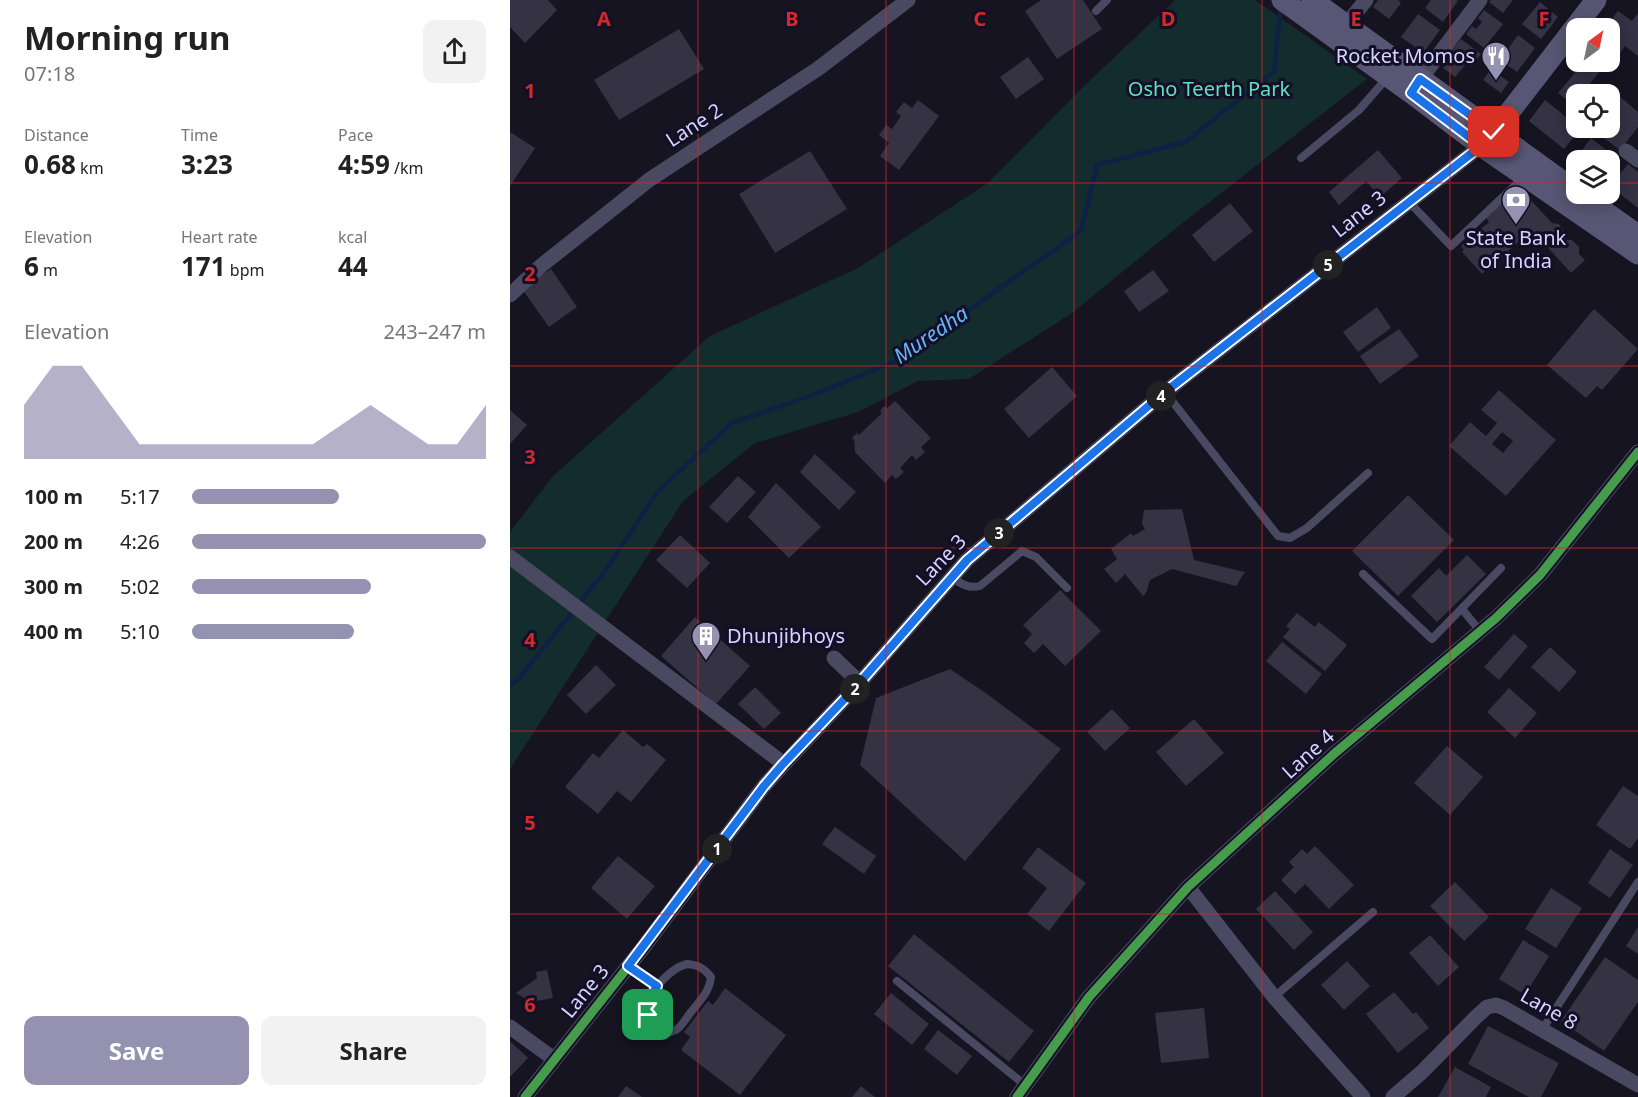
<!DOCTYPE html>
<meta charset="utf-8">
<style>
:root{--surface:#fff;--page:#f2f2f2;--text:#222;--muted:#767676;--accent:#9591b1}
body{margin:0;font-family:"Noto Sans",sans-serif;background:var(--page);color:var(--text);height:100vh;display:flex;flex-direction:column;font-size:22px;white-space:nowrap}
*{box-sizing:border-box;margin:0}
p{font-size:20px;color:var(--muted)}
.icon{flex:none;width:33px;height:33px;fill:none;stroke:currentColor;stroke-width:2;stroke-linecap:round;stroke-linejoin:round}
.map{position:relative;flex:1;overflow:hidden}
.sheet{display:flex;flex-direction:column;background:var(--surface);width:510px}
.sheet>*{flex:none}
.needle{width:39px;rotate:33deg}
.fabs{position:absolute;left:1056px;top:18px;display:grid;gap:12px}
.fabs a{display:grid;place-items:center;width:54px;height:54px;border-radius:12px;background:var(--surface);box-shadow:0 3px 15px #0003;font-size:30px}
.pin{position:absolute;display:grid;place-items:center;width:51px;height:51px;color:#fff;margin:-26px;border-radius:12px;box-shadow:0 3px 9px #0006}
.km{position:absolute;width:30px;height:30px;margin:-15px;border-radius:50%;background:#222;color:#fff;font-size:16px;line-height:30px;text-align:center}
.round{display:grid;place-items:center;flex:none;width:63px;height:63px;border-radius:12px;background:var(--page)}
.summary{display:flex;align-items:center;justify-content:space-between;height:102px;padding:0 24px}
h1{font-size:33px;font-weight:700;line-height:45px}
.metrics{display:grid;grid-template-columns:repeat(3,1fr);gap:9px;height:102px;padding:6px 24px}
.metrics div{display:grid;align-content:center}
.metrics b{font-size:26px;font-weight:700}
.metrics small{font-size:16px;font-weight:400}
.metrics p{font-size:16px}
.chart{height:168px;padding:12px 24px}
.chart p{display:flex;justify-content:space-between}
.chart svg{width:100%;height:108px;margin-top:6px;fill:var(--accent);opacity:.7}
.button{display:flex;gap:12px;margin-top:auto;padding:12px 24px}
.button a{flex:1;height:69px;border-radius:12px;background:var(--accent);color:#fff;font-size:24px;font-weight:700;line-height:69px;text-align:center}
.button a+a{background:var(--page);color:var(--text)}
ul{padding:0 24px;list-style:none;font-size:20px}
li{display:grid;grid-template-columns:96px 72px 1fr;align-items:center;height:45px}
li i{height:15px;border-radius:8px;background:var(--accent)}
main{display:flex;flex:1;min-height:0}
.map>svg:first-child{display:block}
.green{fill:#132c2d}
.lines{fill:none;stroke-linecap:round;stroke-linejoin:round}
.stream{stroke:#0d2144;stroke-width:4.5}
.building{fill:#343243;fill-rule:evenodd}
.lane{stroke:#4a4962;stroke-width:8}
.street{stroke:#4a4962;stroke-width:15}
.secondary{stroke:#575674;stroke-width:21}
.cycleway-casing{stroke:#130f26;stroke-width:13}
.cycleway{stroke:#469c4c;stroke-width:9}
.route-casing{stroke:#fff;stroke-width:12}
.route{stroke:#1a73e8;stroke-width:8}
.grid{fill:none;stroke:#d62828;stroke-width:1.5;stroke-opacity:0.55}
.labels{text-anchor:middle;stroke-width:6;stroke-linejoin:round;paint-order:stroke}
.poi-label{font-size:20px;fill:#d9d4ff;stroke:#130f26;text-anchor:end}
.park-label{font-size:20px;fill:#5fe0c0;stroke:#130f26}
.street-label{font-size:20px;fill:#d9d4ff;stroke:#130f26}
.water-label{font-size:21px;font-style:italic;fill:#62b6ff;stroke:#130f26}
.grid-label{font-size:20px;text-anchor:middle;font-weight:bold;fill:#d62828;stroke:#130f26;stroke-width:6;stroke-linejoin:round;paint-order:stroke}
</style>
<main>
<section class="sheet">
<div class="summary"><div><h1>Morning run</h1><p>07:18</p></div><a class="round"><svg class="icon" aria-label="share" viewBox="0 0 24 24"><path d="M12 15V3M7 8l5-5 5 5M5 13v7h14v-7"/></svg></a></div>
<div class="metrics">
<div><p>Distance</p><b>0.68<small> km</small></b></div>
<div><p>Time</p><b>3:23</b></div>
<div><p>Pace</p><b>4:59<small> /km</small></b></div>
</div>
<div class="metrics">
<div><p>Elevation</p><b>6<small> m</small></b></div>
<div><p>Heart rate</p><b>171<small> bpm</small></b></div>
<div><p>kcal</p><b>44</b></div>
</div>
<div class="chart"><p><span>Elevation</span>243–247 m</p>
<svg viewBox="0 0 160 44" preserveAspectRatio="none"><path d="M0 44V22L10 6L20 6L30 22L40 38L50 38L60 38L70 38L80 38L90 38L100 38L110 30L120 22L130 30L140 38L150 38L160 22V44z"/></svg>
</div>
<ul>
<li><b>100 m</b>5:17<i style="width:50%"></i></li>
<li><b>200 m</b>4:26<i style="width:100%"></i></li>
<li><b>300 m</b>5:02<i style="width:61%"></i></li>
<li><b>400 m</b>5:10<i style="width:55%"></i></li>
</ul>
<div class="button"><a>Save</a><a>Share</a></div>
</section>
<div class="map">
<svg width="1128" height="1097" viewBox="0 0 1128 1097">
<rect width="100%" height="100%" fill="#161421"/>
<path class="green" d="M665 0H745L857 79 660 233 562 313 459 379 408 381 348 412 245 443 173 501 0 769V532L43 476 200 336 348 268 478 183 574 86Z"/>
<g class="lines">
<path class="stream" d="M0 686 11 676 96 570 149 490 222 423 308 393 386 361 571 231 587 165 675 142 764 72 771 6"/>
</g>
<path class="building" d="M0 0H38L47 10 15 43 0 27Z
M531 0H573L592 29 547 59 515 11Z
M868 0H888L891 3 879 19 863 7Z
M921 0H946L948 1 933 22 915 8Z
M981 0H1003L993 13 979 2Z
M1030 2 1048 17 1031 39 1012 24Z
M974 10 993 24 974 48 956 34 962 26 966 29 972 22 968 18Z
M1108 11 1122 21 1128 13V56L1115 46 1109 55 1100 48V37L1105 30 1098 24Z
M908 14 930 30 913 53 891 37Z
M169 29 194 69 109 120 84 80Z
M1008 35 1025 48 1007 72 990 60Z
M951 39 971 54 961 67 941 51Z
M943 55 955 65 945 77 933 68Z
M518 57 534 79 506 99 490 77Z
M1074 62H1085L1093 68 1071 94H1066V101L1063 105 1048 93Z
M981 69 999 82 991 93 973 80Z
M1109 96 1128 112V127L1110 150 1083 130 1085 128H1100V108Z
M408 100 429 116 389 170 370 156 379 143 369 135 376 125 382 129 391 116 386 112 394 102 402 108Z
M1035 100 1066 125V128H1071L1054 149 1019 121Z
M0 132 25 148 0 186Z
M1081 138 1101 154 1096 160H1068L1066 158Z
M868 150 892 178 870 197 856 181 829 205 819 192Z
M300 151 337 209 265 253 229 194Z
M1118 164 1128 172V208L1100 186Z
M1013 192 1042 223 1049 224 1053 230V235L1056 240H1062L1069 247V254L1075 260 1061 273 1022 230 972 274 952 252 954 250 951 246 979 222 976 218 998 197 1002 202Z
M720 203 743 231 704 262 682 235Z
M41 269 67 307 39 327 12 289Z
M643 270 659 291 629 312 614 291Z
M867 307 881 328 848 352 833 332Z
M1084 309 1128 349 1092 390 1087 386 1076 398 1037 365Z
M889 329 909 356 870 384 850 356Z
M542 367 567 396 519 438 494 409Z
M989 390 1046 440 996 496 939 446 960 422 976 436 987 423 971 410ZM992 432 1003 441 993 453 982 444Z
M385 401 421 438 411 447 415 452 406 460 402 455 390 468 394 472 386 479 382 475 375 483 345 452 344 440 342 438 347 433 349 435 372 413 370 411 374 406 377 408Z
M0 410 17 425 0 444Z
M305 454 346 492 329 510 290 472Z
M228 476 246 492 217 523 199 507Z
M266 483 311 527 279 558 238 517Z
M898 495 944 540 888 596 842 551Z
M672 509 684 560 735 572 726 586 662 569 640 580 636 593 633 596 615 574 606 583 594 569 607 559 601 549 621 533 623 536 635 529 632 524 634 510Z
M170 535 200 563 177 588 146 560Z
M957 555 976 574 927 622 901 596 929 568 936 576Z
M550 590 591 631 555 666 533 644 524 653 514 643 522 634 513 625Z
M787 613 805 627 809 622 837 645 815 671 773 637 780 629 776 626Z
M185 617 240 666 206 704 151 656Z
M1004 634 1018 646 989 680 974 667Z
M772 642 812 674 796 694 756 661Z
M1040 647 1067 672 1049 692 1021 667Z
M86 665 106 685 76 714 57 695Z
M440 669 477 694 551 749 455 861 350 765 366 698Z
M245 687 271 713 254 729 228 704Z
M999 688 1027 713 1005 738 977 712Z
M602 709 620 728 595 751 577 732Z
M684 719 714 753 676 786 646 752Z
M113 730 133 747 137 744 156 760 121 802 107 791 88 814 55 787 83 753 89 758Z
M937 746 973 777 940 815 904 783Z
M1113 786 1128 796V838L1120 849 1086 825Z
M325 827 366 856 354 874 312 844Z
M805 846 844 885 819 909 795 884 785 894 771 880 784 867 779 862 792 849 797 854Z
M528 847 576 883 539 931 517 914 537 888 512 868Z
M1100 849 1123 865 1100 898 1078 883Z
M108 856 145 886 117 919 81 888Z
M945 882 979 917 954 941 920 906Z
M1041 888 1072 908 1046 948 1015 929Z
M765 891 803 932 784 950 746 909Z
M1128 927V954L1116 946Z
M404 934 524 1031 499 1062 378 966Z
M920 935 949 967 928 986 899 953Z
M1013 940 1039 956 1015 995 989 979Z
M1095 957 1128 980V1002L1094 1051 1051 1021Z
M837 961 860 986 834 1010 811 985Z
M37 970 43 998 21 1002 6 993 27 978 26 972Z
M215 988 276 1035 230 1095 171 1050 180 1037 174 1032 198 1001 203 1005Z
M884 992 903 1014 906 1012 919 1028 888 1053 856 1014Z
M381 993 419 1024 402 1045 364 1014Z
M694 1008 699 1058 651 1063 645 1013Z
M978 1026 1049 1063 1031 1097H1019L958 1064Z
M428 1030 462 1056 447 1075 414 1049Z
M0 1041 18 1058 0 1077Z
M945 1067 981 1087 976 1097H928Z
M116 1086 132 1097H108Z
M351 1086 365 1097H342Z"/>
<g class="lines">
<path class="lane" d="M586 11 597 0
M791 158 849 110 877 78
M899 202 941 246 1013 178
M655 392 768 536 780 538 797 528 858 473
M853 574 922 639 991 568
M442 577C451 584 459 589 470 586L512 551 526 557 557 588
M952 609 970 631
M177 964C188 965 194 968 201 977 200 991 189 1002 181 1012 176 1018 172 1026 166 1030 160 1033 154 1033 148 1030 119 1012 155 969 177 964Z
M118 966 147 986
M387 981 515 1085
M764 997 863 912
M1032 1030 1128 882"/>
<path class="street" d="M831 31 856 0
M906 85 970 0
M1116 151 1128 160
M0 295 32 265 139 180 309 68 398 0
M0 557 274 764
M324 658 350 683
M678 887 764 997 853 1097
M0 1027 44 1059
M15 1097 136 944 254 786 274 764 344 689 457 560 655 392 971 146
M507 1097 579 997 678 887 825 753 986 618 1030 575 1128 452
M883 1097 912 1072 966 1017 977 1007 986 1005 994 1008 1128 1085"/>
<path class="secondary" d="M772 0 901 93 971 146 1128 254
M802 0 1066 191
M984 132 1086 0
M1070 194 1128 235"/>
<g class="cycleway-casing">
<path id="cycleway" d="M15 1097 136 944 254 786 274 764 344 689 457 560 655 392 971 146
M507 1097 579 997 678 887 825 753 986 618 1030 575 1128 452"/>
</g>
<use href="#cycleway" class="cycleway"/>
</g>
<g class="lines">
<g class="route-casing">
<path id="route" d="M138 1015C138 1003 141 996 147 986L118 966 254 786 273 764 344 689 457 560 655 392 971 146 901 93 910 79 984 132"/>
</g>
<use href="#route" class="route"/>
</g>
<path class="grid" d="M188 0V1097M376 0V1097M564 0V1097M752 0V1097M940 0V1097M0 183H1066M1100 183H1128M0 366H1128M0 548H1128M0 731H1128M0 914H1128"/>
<defs>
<g id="restaurant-pin" transform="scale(1.5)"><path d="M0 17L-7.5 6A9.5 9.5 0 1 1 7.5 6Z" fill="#9591b1" stroke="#130f26"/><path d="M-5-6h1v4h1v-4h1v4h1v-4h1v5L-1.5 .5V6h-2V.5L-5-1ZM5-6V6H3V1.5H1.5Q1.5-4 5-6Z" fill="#fff"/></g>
<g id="bank-pin" transform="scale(1.5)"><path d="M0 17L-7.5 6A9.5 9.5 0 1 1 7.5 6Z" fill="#9591b1" stroke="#130f26"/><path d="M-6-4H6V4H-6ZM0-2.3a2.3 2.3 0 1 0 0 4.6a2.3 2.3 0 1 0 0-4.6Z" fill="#fff"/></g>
<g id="building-pin" transform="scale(1.5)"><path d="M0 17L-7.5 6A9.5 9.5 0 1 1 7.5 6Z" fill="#9591b1" stroke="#130f26"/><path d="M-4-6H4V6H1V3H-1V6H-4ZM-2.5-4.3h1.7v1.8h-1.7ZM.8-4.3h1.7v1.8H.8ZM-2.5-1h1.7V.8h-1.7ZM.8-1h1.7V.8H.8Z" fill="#fff"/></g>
</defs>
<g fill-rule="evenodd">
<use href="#restaurant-pin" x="986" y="56"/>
<use href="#bank-pin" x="1006" y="200"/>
<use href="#building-pin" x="196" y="636"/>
</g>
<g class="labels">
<g class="poi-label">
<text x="965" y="63">Rocket Momos</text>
<text x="1006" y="245" text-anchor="middle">State Bank<tspan x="1006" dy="23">of India</tspan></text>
<text x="217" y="643" text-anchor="start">Dhunjibhoys</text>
</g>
<g class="park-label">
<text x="699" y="96">Osho Teerth Park</text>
</g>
<g class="street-label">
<text transform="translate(184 125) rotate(-33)" y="7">Lane 2</text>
<text transform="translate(849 214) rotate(-38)" y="7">Lane 3</text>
<text transform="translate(431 560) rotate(-46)" y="7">Lane 3</text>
<text transform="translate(798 754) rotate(-42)" y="7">Lane 4</text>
<text transform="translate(75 991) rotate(-51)" y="7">Lane 3</text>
<text transform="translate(1039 1009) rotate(30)" y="7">Lane 8</text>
</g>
<g class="water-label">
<text transform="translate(421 335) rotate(-34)" y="7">Muredha</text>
</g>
</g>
<g class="grid-label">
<text x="94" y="26">A</text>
<text x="282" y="26">B</text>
<text x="470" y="26">C</text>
<text x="658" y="26">D</text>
<text x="846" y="26">E</text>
<text x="1034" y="26">F</text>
<text x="20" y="98">1</text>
<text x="20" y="281">2</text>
<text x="20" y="464">3</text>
<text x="20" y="647">4</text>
<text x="20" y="830">5</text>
<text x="20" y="1012">6</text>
</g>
</svg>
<div class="fabs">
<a><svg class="needle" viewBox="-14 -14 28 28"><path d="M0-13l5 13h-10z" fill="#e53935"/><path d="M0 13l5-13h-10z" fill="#767676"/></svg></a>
<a><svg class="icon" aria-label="locate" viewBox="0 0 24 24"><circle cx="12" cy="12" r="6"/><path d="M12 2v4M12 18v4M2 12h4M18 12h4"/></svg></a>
<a><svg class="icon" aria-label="layers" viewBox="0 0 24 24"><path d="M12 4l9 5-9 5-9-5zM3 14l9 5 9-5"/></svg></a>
</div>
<div class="pin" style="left:138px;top:1015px;background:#1e9e55"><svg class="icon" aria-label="arrive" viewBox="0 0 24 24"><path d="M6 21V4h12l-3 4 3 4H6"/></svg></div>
<div class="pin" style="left:984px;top:132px;background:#d93025"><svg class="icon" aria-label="check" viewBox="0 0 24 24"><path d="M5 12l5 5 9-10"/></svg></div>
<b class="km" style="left:207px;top:849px">1</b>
<b class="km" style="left:345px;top:689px">2</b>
<b class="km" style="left:489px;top:533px">3</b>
<b class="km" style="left:651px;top:396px">4</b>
<b class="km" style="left:818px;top:265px">5</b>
</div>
</main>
